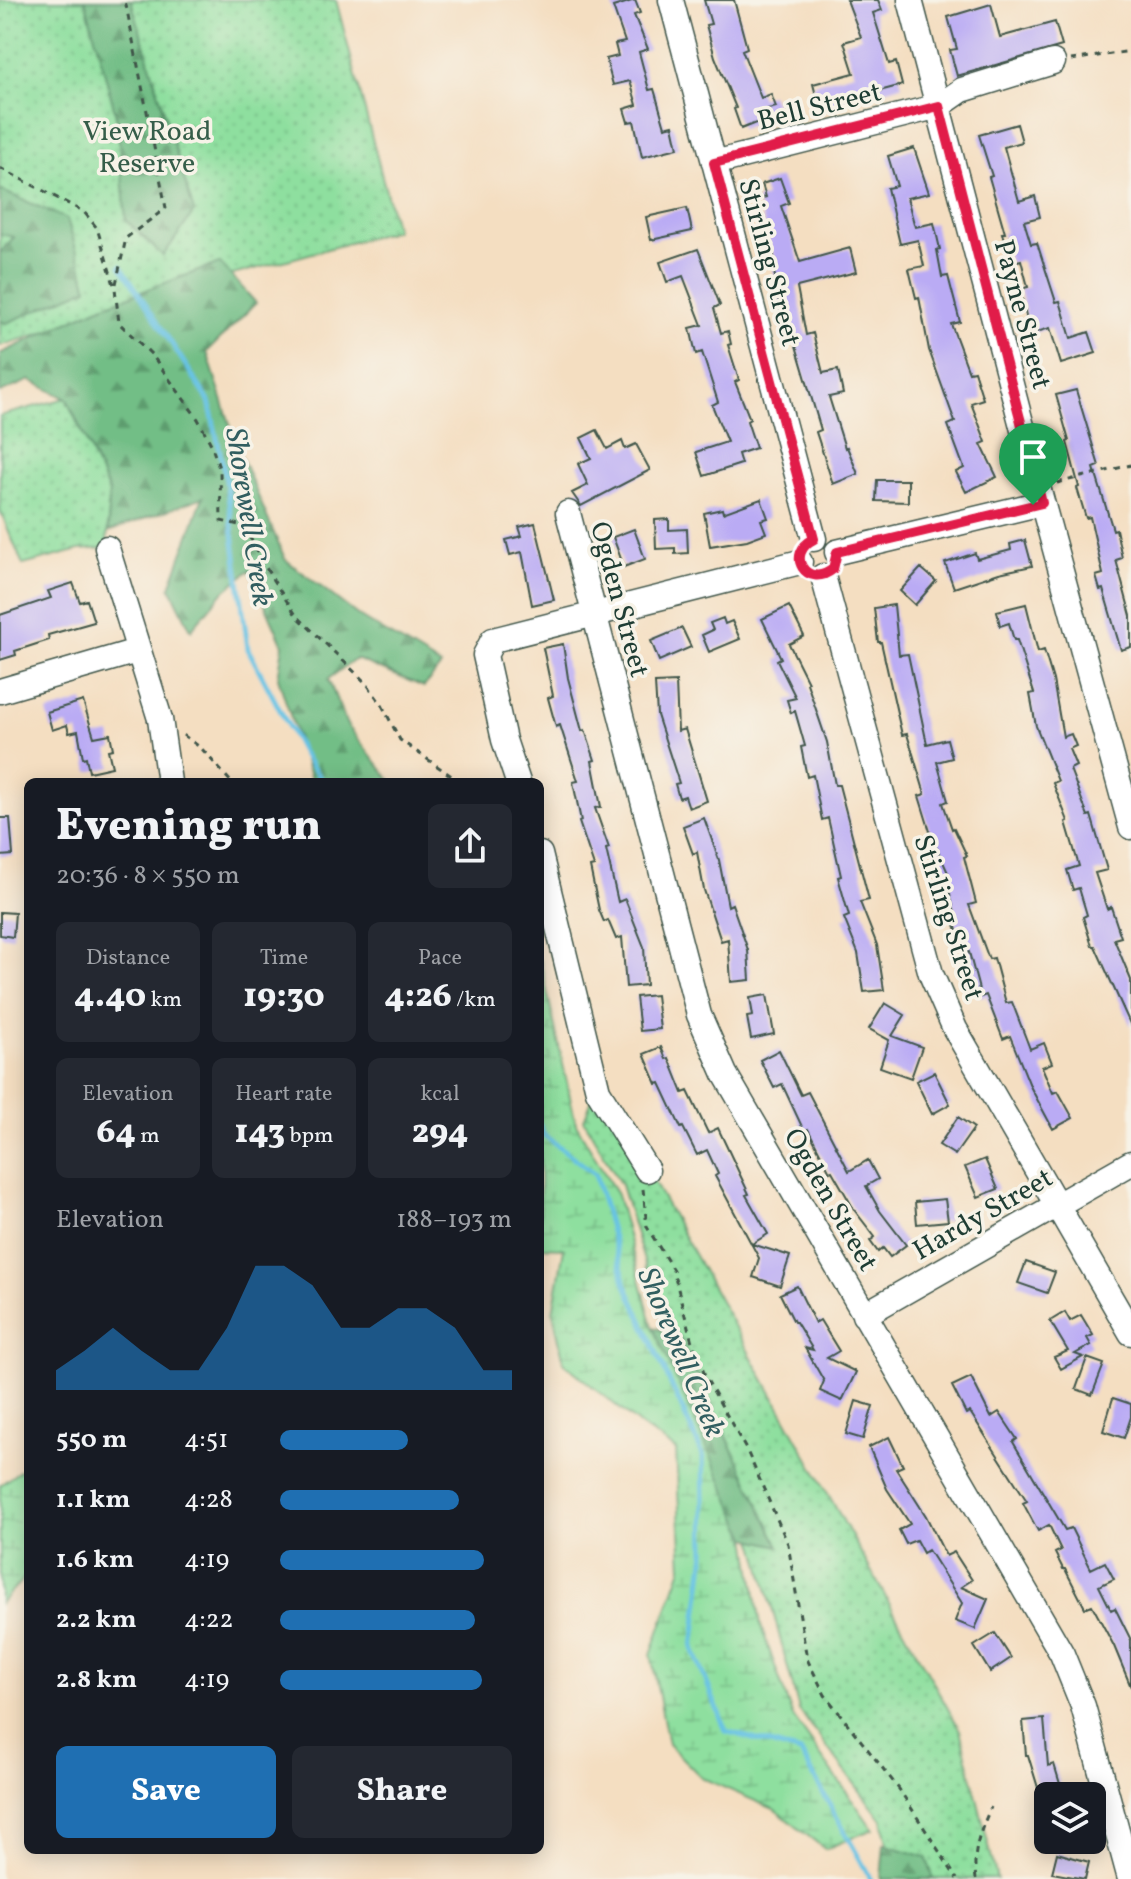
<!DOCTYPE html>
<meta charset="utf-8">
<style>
:root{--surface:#171b24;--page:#242831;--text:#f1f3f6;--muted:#9ea1a6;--accent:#1f6fb2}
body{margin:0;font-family:Vollkorn,serif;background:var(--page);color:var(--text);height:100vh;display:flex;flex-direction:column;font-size:30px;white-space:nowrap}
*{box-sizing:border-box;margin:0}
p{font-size:26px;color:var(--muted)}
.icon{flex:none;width:44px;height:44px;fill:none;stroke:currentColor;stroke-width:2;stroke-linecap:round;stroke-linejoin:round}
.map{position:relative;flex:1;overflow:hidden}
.details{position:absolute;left:24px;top:778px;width:520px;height:1076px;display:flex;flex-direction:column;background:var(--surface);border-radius:12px;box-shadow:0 4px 20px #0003}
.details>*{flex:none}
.buttons{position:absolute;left:1034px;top:1782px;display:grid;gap:16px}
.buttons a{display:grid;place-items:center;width:72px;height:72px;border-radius:12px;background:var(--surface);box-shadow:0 4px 20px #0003;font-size:40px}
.pin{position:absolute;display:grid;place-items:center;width:68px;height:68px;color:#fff;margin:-82px -34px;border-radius:50% 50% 50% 0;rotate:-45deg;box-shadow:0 0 8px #0007}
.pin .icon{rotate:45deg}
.round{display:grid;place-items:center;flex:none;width:84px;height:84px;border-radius:12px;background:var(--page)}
.head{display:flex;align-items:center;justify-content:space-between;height:136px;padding:0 32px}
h1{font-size:44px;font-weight:800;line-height:60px}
.stats{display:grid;grid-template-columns:repeat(3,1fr);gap:12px;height:136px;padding:8px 32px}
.stats div{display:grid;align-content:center;border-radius:12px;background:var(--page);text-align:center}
.stats b{font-size:34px;font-weight:800}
.stats small{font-size:22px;font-weight:400}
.stats p{font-size:22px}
.chart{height:224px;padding:16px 32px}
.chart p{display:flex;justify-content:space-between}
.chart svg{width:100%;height:144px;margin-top:8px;fill:var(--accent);opacity:.7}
.cta{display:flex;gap:16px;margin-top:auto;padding:16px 32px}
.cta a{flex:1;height:92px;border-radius:12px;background:var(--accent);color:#fff;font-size:32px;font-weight:800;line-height:92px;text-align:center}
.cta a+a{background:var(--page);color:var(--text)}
ul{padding:0 32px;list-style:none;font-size:26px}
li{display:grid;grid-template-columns:128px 96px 1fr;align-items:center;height:60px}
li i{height:20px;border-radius:10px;background:var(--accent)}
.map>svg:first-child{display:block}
.grass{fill:url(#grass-dots);stroke:#568e6a;stroke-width:2}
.forest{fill:url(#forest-firs);stroke:#487e5d;stroke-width:2}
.wetland{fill:url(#wetland-marsh);stroke:#568e6a;stroke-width:2}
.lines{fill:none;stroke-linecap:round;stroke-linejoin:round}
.stream{stroke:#66c2e4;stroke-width:5}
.building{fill:#baabf4}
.minor-casing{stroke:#3f5549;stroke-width:27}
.path{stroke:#3f5549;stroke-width:3;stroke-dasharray:6 6;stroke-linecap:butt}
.minor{stroke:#fff;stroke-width:24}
.route-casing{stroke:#fff;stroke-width:16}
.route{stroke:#e11d48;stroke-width:10}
.labels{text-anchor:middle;stroke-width:7;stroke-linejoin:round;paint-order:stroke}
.street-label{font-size:28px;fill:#1f3d34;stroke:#f7f3e8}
.park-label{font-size:28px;fill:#355d49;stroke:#f7f3e8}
.water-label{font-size:30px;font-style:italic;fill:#315e60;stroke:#f7f3e8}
</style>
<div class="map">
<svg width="1131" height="1879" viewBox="0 0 1131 1879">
<defs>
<pattern id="grass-dots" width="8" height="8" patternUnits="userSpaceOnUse" patternTransform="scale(2)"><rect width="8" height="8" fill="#8edf9f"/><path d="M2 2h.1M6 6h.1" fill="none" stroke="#7ac08a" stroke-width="1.8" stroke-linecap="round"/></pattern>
<pattern id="forest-firs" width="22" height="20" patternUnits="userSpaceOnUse" patternTransform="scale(2)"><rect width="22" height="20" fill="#72be86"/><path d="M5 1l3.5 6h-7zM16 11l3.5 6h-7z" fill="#5d9c6e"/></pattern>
<pattern id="wetland-marsh" width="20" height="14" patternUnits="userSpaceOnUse" patternTransform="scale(2)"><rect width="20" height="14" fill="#8edf9f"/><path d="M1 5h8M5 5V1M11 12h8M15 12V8" fill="none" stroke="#7ac08a"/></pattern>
</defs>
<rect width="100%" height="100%" fill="#f7f3e8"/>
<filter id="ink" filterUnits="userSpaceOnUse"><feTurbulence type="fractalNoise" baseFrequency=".0125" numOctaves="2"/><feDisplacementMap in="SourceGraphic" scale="16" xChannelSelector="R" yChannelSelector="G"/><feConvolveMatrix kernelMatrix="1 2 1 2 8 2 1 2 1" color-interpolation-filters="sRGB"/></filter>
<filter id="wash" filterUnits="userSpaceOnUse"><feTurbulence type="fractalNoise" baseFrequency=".006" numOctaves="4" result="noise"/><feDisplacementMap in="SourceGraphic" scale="32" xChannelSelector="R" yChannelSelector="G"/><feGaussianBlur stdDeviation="1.8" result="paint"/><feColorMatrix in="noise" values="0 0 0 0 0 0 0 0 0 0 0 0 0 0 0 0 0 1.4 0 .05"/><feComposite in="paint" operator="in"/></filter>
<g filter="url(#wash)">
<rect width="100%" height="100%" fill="#f4dec1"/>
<path class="grass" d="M0 0H336L396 230 200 284 0 346Z
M66 398 109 492 107 548 79 550 23 565 0 510V416Z
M600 1078 656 1186 960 1730 997 1879H895L882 1820 799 1710 756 1547 661 1317 621 1185 584 1120Z"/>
<path class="forest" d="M85 0H131L194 212 163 256 126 220 117 119Z
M0 190 67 219 88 288 7 323 0 321V253L14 237 0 234Z
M220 263 256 303 207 352 238 449 285 559 360 617 441 666 424 687 356 659 328 679 347 725 392 782H312L278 678 283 645 250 570 222 593 191 630 170 587 203 497 108 532 109 491 67 399 30 380 0 393V354L97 308Z
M653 1327 679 1336 779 1546 747 1538Z
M884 1844 926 1857 934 1879H881Z"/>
<path class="wetland" d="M540 959 576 1124 617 1195 653 1327 747 1538 761 1626 792 1715 873 1829 825 1849 774 1809 702 1778 668 1744 651 1654 682 1568 676 1450 641 1426 564 1363 553 1312 564 1248 540 1247Z
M28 1465V1574L0 1603V1485Z"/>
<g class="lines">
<path class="stream" d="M121 266 209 401 226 480 248 649 303 754 323 782
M540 1126 544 1135 595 1174 626 1285 703 1455 705 1552 693 1648 726 1731 801 1753 871 1879"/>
</g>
<g id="blocks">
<path class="building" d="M635 0 640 13 634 15 648 49 639 52 649 90 654 89 665 127 673 125 678 148 642 157 634 121 628 122 624 109 637 105 630 81 613 85 606 59 618 56 615 44 625 42 613 7Z
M704 0H734L747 48 742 50 761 98 771 94 776 107 768 109 771 117 741 129 734 109 736 108 715 57 706 25 711 24Z
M847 0H878L882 10 873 13 889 64 896 62 902 85 819 107 813 84 854 73 844 42 861 37Z
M991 4 1000 37 1055 22 1062 46 957 76 950 50 957 49 948 17Z
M1017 124 1022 142 1004 147 1019 201 1035 196 1040 217 1024 221 1031 244 1037 243 1056 302 1060 301 1071 338 1089 332 1096 353 1061 364 1050 328 1030 334 1020 289 1028 287 1021 260 1010 263 1002 233H1005L989 177 992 176 979 135Z
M914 148 929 193 907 198 915 227 934 223 940 249 937 250 942 277 948 276 960 322 951 324 969 372 974 371 983 399 971 403 986 442 981 444 997 477 966 492 956 472 964 468 948 425 955 422 929 350 919 297 916 298 909 269 924 266 918 240 900 244 887 188 897 186 888 156Z
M780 178 789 203 781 206 800 262 850 248 856 272 797 287 806 335 813 333 823 373 838 370 843 394 829 397 845 448 847 447 858 474 833 484 816 432 821 430 789 322 782 324 778 298H780L772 264 776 263 757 200 766 197 762 184Z
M687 208 692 231 651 240 646 217Z
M698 249 720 305 714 308 721 333 728 331 731 344 728 345 739 380 735 382 750 419 747 421 756 448 738 454 741 464 704 476 696 452 727 442 712 405 718 402 702 352 696 354 690 328 702 325 683 276 667 282 660 262Z
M1076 390 1099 466 1094 468 1113 530 1116 529 1122 558 1116 560 1131 616V647L1121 650 1103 589 1100 590 1096 576 1103 574 1090 517 1086 518 1077 488 1079 487 1067 442 1069 441 1056 395Z
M597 430 607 449 622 441 625 449 636 444 650 470 581 506 572 493 588 485 578 464 591 458 581 438Z
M877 480H908V502L876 501Z
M761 499 768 518 761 520 766 533 747 540 710 546 704 513 722 509 723 513Z
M669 519V530L687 529 688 553 675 554V548L656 549 655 520Z
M535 523 554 600 532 605 522 552 510 555 506 540 522 536 519 527Z
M634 529 645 559 624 567 613 537Z
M1025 540 1032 566 999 573 954 588 945 563 975 553 977 559 1011 550 1010 544Z
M921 568 936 581 915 605 900 591Z
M73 583 80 602 87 600 94 622 48 635 49 640 15 651 16 655 0 660V615L51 598 48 591Z
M1026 604 1038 652 1044 650 1053 680 1063 737 1071 734 1076 746 1069 749 1076 766 1070 769 1088 816 1091 815 1107 870 1095 873 1107 909 1111 907 1121 937 1114 939 1131 980V1026L1095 946H1092L1083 917 1087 915 1079 888 1073 890 1067 870 1079 866 1066 822 1068 821 1053 783 1058 781 1036 726 1030 694 1034 693 1017 640H1014L1009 623 1000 626 997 611Z
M894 605 899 655 908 654 927 744 947 739 952 758 937 762 948 801 943 803 952 829 954 828 967 856 964 857 976 903 969 905 989 959 994 958 1006 1003 1012 1002 1030 1049 1044 1043 1052 1063 1042 1067 1053 1093 1058 1091 1073 1118 1053 1129 1031 1088 1010 1036 1003 1039 986 995 981 997 969 952 966 953 954 922 957 921 946 878 950 877 932 838 919 796 925 794 907 734 902 735 881 642H878L874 608Z
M789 606 804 636 789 644 808 682 807 683 827 742 835 785H839L869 900 860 902 877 945 884 990 864 992 858 953 844 918 849 916 838 877 841 876 828 818 822 820 813 775 807 777 801 747 805 746 795 711 791 713 787 700 796 698 777 660 781 658 762 619Z
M723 618 725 624 732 621 740 639 709 652 702 635 713 630 710 623Z
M682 628 691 647 659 661 651 641Z
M563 644 568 678 582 731 585 730 595 760 592 761 601 807 595 808 609 848 606 849 618 902 625 899 644 947 646 985 626 987 622 937 616 939 608 920 604 922 599 910 590 867 594 866 579 822 581 821 573 782 578 781 560 725 556 727 548 698 553 696 543 648Z
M676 682 678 731 685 729 707 801 689 808 685 796 679 798 675 784 679 783 657 715 655 683Z
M83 701 94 737 110 734 113 749 108 750 112 767 89 772 86 757 83 758 78 731 69 733 67 725 52 730 47 712Z
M0 818H10L13 855 0 856Z
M704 818 719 860 728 906 732 904 748 950 750 980 731 982 728 939 721 941 704 890 697 852 693 854 683 826Z
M0 912 15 913 13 937 0 935Z
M656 995 660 1029 640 1031 636 997Z
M767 995 774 1034 751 1039 747 1017 753 1016 750 998Z
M885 1003 905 1015 892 1036 922 1047 911 1078 880 1067 889 1040 869 1029Z
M661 1047 666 1059 669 1058 683 1093 688 1091 708 1133 718 1128 749 1194 746 1195 768 1234 752 1244 790 1256 780 1286 753 1277 759 1258 715 1176 718 1174 707 1150 697 1155 683 1127 681 1128 660 1083 657 1084 644 1054Z
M779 1050 801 1095 808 1092 849 1171 868 1160 878 1179 866 1186 880 1211 906 1245 890 1257 883 1248 878 1252 870 1241 875 1237 855 1211 832 1171 830 1172 808 1129 804 1131 782 1084 774 1088 760 1060Z
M934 1072 950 1104 932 1114 916 1081Z
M958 1117 974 1128 955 1155 939 1145Z
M985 1159 998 1189 978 1197 965 1167Z
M945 1199 948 1221 917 1224 915 1202Z
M1026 1262 1055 1272 1047 1293 1018 1283Z
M797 1286 815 1323 820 1320 839 1351 827 1358 856 1372 842 1401 820 1391 824 1381 805 1348 813 1350 796 1322H794L780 1294Z
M1065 1312 1070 1321 1081 1315 1093 1335 1087 1338 1091 1345 1075 1354 1083 1357 1061 1369 1054 1357 1068 1351 1050 1321Z
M1087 1358 1104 1364 1092 1395 1076 1389Z
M971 1377 991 1417 999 1412 1017 1439 1013 1442 1065 1530 1071 1528 1091 1569 1105 1562 1114 1579 1099 1586 1111 1610 1115 1608 1131 1640V1687L1114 1646 1092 1605 1085 1608 1065 1569H1063L1055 1553 1061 1550 1049 1525 1038 1531 1023 1503 1027 1501 970 1412 966 1414 952 1386Z
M1113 1398 1131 1404V1417L1124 1438 1103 1431Z
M856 1401 873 1406 863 1439 846 1434Z
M889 1437 903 1466 896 1469 926 1516 946 1556 954 1552 972 1580 961 1587 988 1599 975 1629 955 1621 962 1603 928 1550 923 1553 916 1540 906 1544 899 1530 910 1524 887 1489 869 1447Z
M995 1633 1011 1658 990 1672 974 1646Z
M1044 1719 1048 1766 1054 1764 1063 1794 1048 1796V1799L1042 1801 1028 1755H1026L1023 1721Z
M1057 1853 1089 1862 1085 1879 1052 1873Z"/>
</g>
</g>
<g filter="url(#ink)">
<use href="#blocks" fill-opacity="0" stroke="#3f5549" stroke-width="2"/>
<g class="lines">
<g class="minor-casing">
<path id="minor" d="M671 0 814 539
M910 0 1038 487 1131 827
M714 163 939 106 962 90 1053 62
M568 513 699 1015 725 1074 1062 1654 1083 1706 1130 1879
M107 548 160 719 169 782
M837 552 1042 503
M823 576 931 974 955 1029 1131 1333
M0 691 137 651
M518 782 504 740 485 655 493 640 800 562
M540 854 598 1091 647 1170
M864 1315 1131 1163"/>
</g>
<path class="path" d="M1071 60 1131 51
M0 168 84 212 97 228 115 288 119 323 152 355 198 419 211 444 220 471 221 521 244 526 271 577 296 615 367 684 382 705 400 740 460 782
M116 284 126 238 166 208 125 0
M1057 483 1131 465
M183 735 201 748 231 782
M643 1189 647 1227 673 1270 692 1342 706 1378 747 1451 788 1544 807 1659 825 1695 899 1789 957 1879
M976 1879C972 1852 980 1831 991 1807"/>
<use href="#minor" class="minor"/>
</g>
</g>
<g class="lines" filter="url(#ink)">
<g class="route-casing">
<path id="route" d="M939 106 1042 503 837 552 833 569C807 590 784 554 814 539L714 163Z"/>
</g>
<use href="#route" class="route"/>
</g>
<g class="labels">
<g class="street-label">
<text transform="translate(819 105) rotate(-14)" y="10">Bell Street</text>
<text transform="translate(771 262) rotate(75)" y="10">Stirling Street</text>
<text transform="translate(1024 314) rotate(75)" y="10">Payne Street</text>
<text transform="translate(621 599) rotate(75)" y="10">Ogden Street</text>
<text transform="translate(950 917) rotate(72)" y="10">Stirling Street</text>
<text transform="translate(832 1199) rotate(60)" y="10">Ogden Street</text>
<text transform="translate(982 1213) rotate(-30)" y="10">Hardy Street</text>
</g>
<g class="park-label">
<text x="147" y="140">View Road<tspan x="147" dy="32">Reserve</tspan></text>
</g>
<g class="water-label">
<text transform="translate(250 517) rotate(81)" y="10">Shorewell Creek</text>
<text transform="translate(682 1352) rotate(67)" y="10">Shorewell Creek</text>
</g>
</g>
</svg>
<div class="buttons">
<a><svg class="icon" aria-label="layers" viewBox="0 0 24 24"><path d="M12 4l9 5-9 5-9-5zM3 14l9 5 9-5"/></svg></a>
</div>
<div class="pin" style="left:1033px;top:505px;background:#1e9e55"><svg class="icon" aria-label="arrive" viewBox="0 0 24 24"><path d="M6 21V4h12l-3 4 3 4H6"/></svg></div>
<section class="details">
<div class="head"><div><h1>Evening run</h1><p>20:36 · 8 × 550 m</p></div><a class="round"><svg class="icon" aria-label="share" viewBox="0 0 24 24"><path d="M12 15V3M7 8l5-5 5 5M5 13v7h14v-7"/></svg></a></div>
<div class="stats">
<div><p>Distance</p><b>4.40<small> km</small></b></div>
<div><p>Time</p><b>19:30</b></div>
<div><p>Pace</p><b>4:26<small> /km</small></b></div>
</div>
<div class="stats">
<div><p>Elevation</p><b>64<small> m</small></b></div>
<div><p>Heart rate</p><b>143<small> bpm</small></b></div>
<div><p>kcal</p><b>294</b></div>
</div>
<div class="chart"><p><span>Elevation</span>188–193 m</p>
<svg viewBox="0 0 160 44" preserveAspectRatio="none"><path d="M0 44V38L10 32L20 25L30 32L40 38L50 38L60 25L70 6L80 6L90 12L100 25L110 25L120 19L130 19L140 25L150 38L160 38V44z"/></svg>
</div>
<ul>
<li><b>550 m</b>4:51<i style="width:55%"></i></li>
<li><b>1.1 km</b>4:28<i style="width:77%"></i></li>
<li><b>1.6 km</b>4:19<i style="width:88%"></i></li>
<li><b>2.2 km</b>4:22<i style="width:84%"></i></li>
<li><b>2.8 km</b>4:19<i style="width:87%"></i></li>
</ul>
<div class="cta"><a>Save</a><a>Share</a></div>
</section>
</div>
